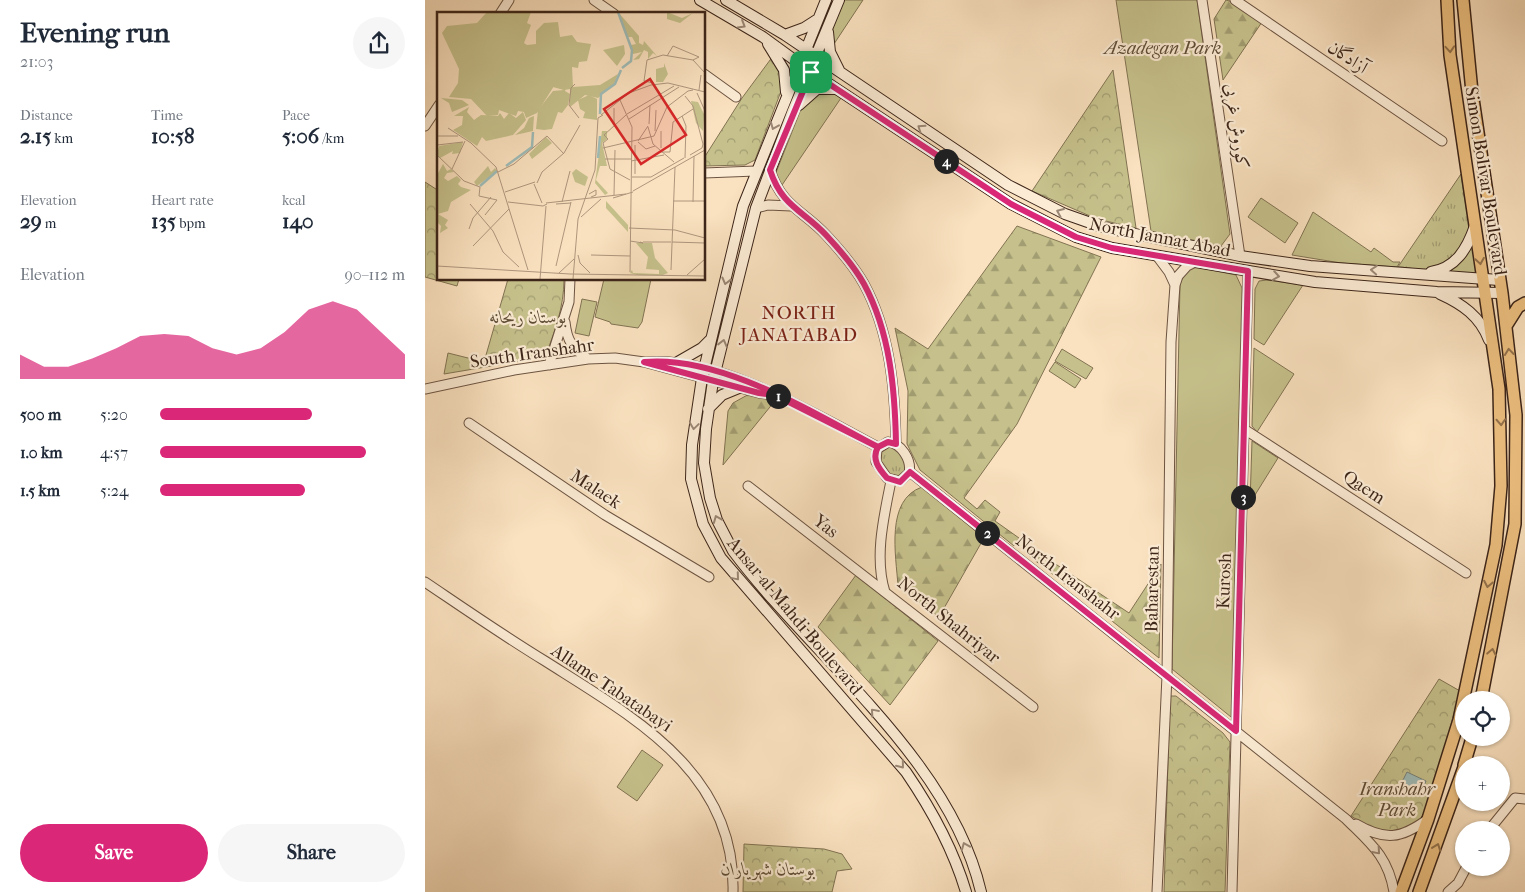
<!DOCTYPE html>
<meta charset="utf-8">
<style>
:root{--surface:#fff;--page:#f6f6f7;--text:#1f2937;--muted:#747a83;--accent:#db2777}
body{margin:0;font-family:"IM FELL French Canon",Amiri,serif;background:var(--page);color:var(--text);height:100vh;display:flex;flex-direction:column;font-size:19px;white-space:nowrap}
*{box-sizing:border-box;margin:0}
p{font-size:16px;color:var(--muted)}
.icon{flex:none;width:28px;height:28px;fill:none;stroke:currentColor;stroke-width:2;stroke-linecap:round;stroke-linejoin:round}
.map{position:relative;flex:1;overflow:hidden}
.details{display:flex;flex-direction:column;background:var(--surface);width:425px}
.details>*{flex:none}
.buttons{position:absolute;left:1030px;top:691px;display:grid;gap:10px}
.buttons a{display:grid;place-items:center;width:55px;height:55px;border-radius:50%;background:var(--surface);box-shadow:0 1px 4px #0004;font-size:25px}
.pin{position:absolute;display:grid;place-items:center;width:42px;height:42px;color:#fff;margin:-21px;border-radius:10px;box-shadow:0 2px 8px #0006}
.km{position:absolute;width:25px;height:25px;margin:-12px;border-radius:50%;background:#222;color:#fff;font-size:14px;line-height:25px;text-align:center}
.round{display:grid;place-items:center;flex:none;width:52px;height:52px;border-radius:26px;background:var(--page)}
.overview{display:flex;align-items:center;justify-content:space-between;height:85px;padding:0 20px}
h1{font-size:28px;font-weight:700;line-height:38px}
.stats{display:grid;grid-template-columns:repeat(3,1fr);gap:8px;height:85px;padding:5px 20px}
.stats div{display:grid;align-content:center}
.stats b{font-size:21px;font-weight:700}
.stats small{font-size:14px;font-weight:400}
.stats p{font-size:14px}
.chart{height:140px;padding:10px 20px}
.chart p{display:flex;justify-content:space-between}
.chart svg{width:100%;height:90px;margin-top:5px;fill:var(--accent);opacity:.7}
.primary-button{display:flex;gap:10px;margin-top:auto;padding:10px 20px}
.primary-button a{flex:1;height:58px;border-radius:30px;background:var(--accent);color:#fff;font-size:20px;font-weight:700;line-height:58px;text-align:center}
.primary-button a+a{background:var(--page);color:var(--text)}
ul{padding:0 20px;list-style:none;font-size:16px}
li{display:grid;grid-template-columns:80px 60px 1fr;align-items:center;height:38px}
li i{height:12px;border-radius:6px;background:var(--accent)}
main{display:flex;flex:1;min-height:0}
.map>svg:first-child{display:block}
.grass{fill:url(#grass-tufts);stroke:#817352}
.forest{fill:url(#forest-firs);stroke:#817352}
.park{fill:url(#park-crowns);stroke:#817352}
.garden{fill:#c6c18c;stroke:#817352}
.water{fill:#9fbcb8;stroke:#778078}
.lines{fill:none;stroke-linecap:round;stroke-linejoin:round}
.tertiary-casing{stroke:#6c5442;stroke-width:11}
.secondary-casing{stroke:#3c2519;stroke-width:12}
.primary-casing{stroke:#3c2519;stroke-width:14}
.tertiary{stroke:#fcecd5;stroke-width:9}
.secondary{stroke:#fcecd5;stroke-width:10}
.primary{stroke:#edc080;stroke-width:11}
.oneway{stroke:#9c8877}
.oneway2{stroke:#94724c}
.route-casing{stroke:#fff;stroke-width:10}
.route{stroke:#db2777;stroke-width:6}
.labels{text-anchor:middle;stroke-width:4.5;stroke-linejoin:round;paint-order:stroke}
.park-label{font-size:18px;font-style:italic;fill:#5e4c36;stroke:#fcecd5}
.street-label{font-size:18px;fill:#3c2519;stroke:#fcecd5}
.neighbourhood-label{font-size:19px;letter-spacing:1px;fill:#7a1f14;stroke:#fcecd5}
.inset-river{fill:none;stroke:#9fbcb8;stroke-width:2.5}
.inset-road{fill:none;stroke:#ae967d;stroke-width:1}
.view{fill:#d62828;fill-opacity:0.15;stroke:#d62828;stroke-width:2.5}
.inset-edge{fill:none;stroke:#3c2519;stroke-width:2.5}
</style>
<main>
<section class="details">
<div class="overview"><div><h1>Evening run</h1><p>21:03</p></div><a class="round"><svg class="icon" aria-label="share" viewBox="0 0 24 24"><path d="M12 15V3M7 8l5-5 5 5M5 13v7h14v-7"/></svg></a></div>
<div class="stats">
<div><p>Distance</p><b>2.15<small> km</small></b></div>
<div><p>Time</p><b>10:58</b></div>
<div><p>Pace</p><b>5:06<small> /km</small></b></div>
</div>
<div class="stats">
<div><p>Elevation</p><b>29<small> m</small></b></div>
<div><p>Heart rate</p><b>135<small> bpm</small></b></div>
<div><p>kcal</p><b>140</b></div>
</div>
<div class="chart"><p><span>Elevation</span>90–112 m</p>
<svg viewBox="0 0 160 44" preserveAspectRatio="none"><path d="M0 44V32L10 38L20 38L30 34L40 29L50 23L60 22L70 23L80 29L90 32L100 29L110 21L120 10L130 6L140 10L150 21L160 32V44z"/></svg>
</div>
<ul>
<li><b>500 m</b>5:20<i style="width:62%"></i></li>
<li><b>1.0 km</b>4:57<i style="width:84%"></i></li>
<li><b>1.5 km</b>5:24<i style="width:59%"></i></li>
</ul>
<div class="primary-button"><a>Save</a><a>Share</a></div>
</section>
<div class="map">
<svg width="1100" height="892" viewBox="0 0 1100 892">
<defs>
<pattern id="grass-tufts" width="24" height="20" patternUnits="userSpaceOnUse" patternTransform="scale(1.25)"><rect width="24" height="20" fill="#c6c18c"/><path d="M3 7l-1-3M5 7V3M7 7l1-3M15 17l-1-3M17 17v-4M19 17l1-3" fill="none" stroke="#a29d72"/></pattern>
<pattern id="forest-firs" width="22" height="20" patternUnits="userSpaceOnUse" patternTransform="scale(1.25)"><rect width="22" height="20" fill="#c6c18c"/><path d="M5 1l3.5 6h-7zM16 11l3.5 6h-7z" fill="#a29d72"/></pattern>
<pattern id="park-crowns" width="20" height="18" patternUnits="userSpaceOnUse" patternTransform="scale(1.25)"><rect width="20" height="18" fill="#c6c18c"/><path d="M2 6a3 3 0 1 1 6 0M12 15a3 3 0 1 1 6 0" fill="none" stroke="#a29d72"/></pattern>
</defs>
<rect width="100%" height="100%" fill="#fae1bf"/>
<filter id="stains"><feTurbulence type="fractalNoise" baseFrequency=".004" numOctaves="4"/><feColorMatrix values="0 0 0 0 .2 0 0 0 0 .09 0 0 0 0 .02 0 0 0 .5 -.17"/></filter>
<radialGradient id="worn" r=".72"><stop offset=".6" stop-color="#630" stop-opacity="0"/><stop offset="1" stop-color="#630" stop-opacity=".3"/></radialGradient>
<path class="grass" d="M1036 174 1044 225C1043 246 1026 266 1005 269 995 271 983 267 973 267Z
M461 445 471 448 482 465 480 475 468 479 453 461 454 451Z"/>
<path class="forest" d="M801 0 808 2 837 22 798 80 789 19Z
M592 226 676 257 592 424 539 498 552 509 560 500 575 512 570 521 594 538 589 546 495 470 482 444 483 391 470 328 503 349Z
M326 393 349 402 298 465 303 411 308 403Z
M497 487 559 538 514 617 473 586C471 555 460 500 497 487Z
M608 549 704 613 736 564 734 658 603 555Z
M431 575 513 641 465 705 393 627Z"/>
<path class="park" d="M348 56 353 64 358 86 330 160 320 165 279 166V158L317 98Z
M688 70 711 228 672 219 607 191Z
M0 182 14 191V279H34L32 286 0 277Z
M83 279H139C139 307 130 331 120 357L19 374 23 353 59 362Z
M1014 679 1035 691 1017 758 1002 808 996 818 989 825 967 832 950 831 926 816Z
M745 696H751L798 733 805 742 800 892H739Z
M319 844 399 849 417 854 427 869 412 871 407 892H318Z"/>
<path class="garden" d="M419 0H438L407 47 405 35Z
M691 0H772L805 234 796 246 726 231Z
M391 92 409 94 416 98 355 188 350 175 378 104Z
M836 198 873 223 860 243 823 217Z
M888 212 946 252 949 248 968 262H975L972 267 916 263 867 255Z
M1047 239 1052 273H1015Z
M771 267 811 275 817 288 806 717 747 669 755 284 762 268Z
M179 279H226L217 322 213 328 186 324 185 322 170 317Z
M842 280 878 285 839 345 829 339 830 289 834 281Z
M157 299 172 302 164 336 150 333Z
M829 348 869 374 832 432 827 426Z
M637 349 668 368 661 379 630 361Z
M630 362 656 379 650 388 624 371Z
M827 441 853 458 825 503Z
M217 750 238 765 212 801 192 787Z"/>
<path class="water" d="M982 772 1001 781 994 797 974 788Z"/>
<g class="lines">
<g class="tertiary-casing">
<path id="tertiary" d="M169 0 189 14
M777 0 815 256
M810 0 1017 141
M75 14 84 0
M279 74 311 97
M0 126 14 105
M345 170C357 207 378 210 401 235 415 250 429 266 439 284 465 332 470 389 471 444
M279 173 331 171
M331 208 343 205 366 206
M732 256 744 272 750 285
M140 322C142 341 147 348 163 359
M222 362C294 356 390 414 453 447
M124 365 144 302 145 279
M0 389 89 370 163 359 190 358 219 362 334 393 350 395
M44 423 180 515 284 577
M819 429 1041 573
M463 442C476 443 487 460 484 473L475 481 462 478 451 462 452 449Z
M485 472 921 819C945 843 963 856 969 892
M323 486 608 707
M0 582C40 609 79 636 120 661 208 717 311 772 308 892
M460 592C449 557 459 516 466 481
M931 824C960 841 976 839 1003 819
M1064 830 1090 798 1100 799
M732 892 742 676 746 342 750 285 753 276 762 266 768 263
M807 892 823 271
M1023 892 1033 883 1041 868"/>
</g>
<g class="secondary-casing">
<path id="secondary" d="M275 0 338 37 386 72 586 204 651 237 687 248 890 282 1012 292 1077 293
M301 0 360 35 583 185 640 214 677 227 815 256 885 266 1074 280
M401 0 318 206 277 378 267 445 266 479 278 524 296 558 481 772C507 810 528 848 541 892
M414 0 367 113 331 208 288 381 281 429 279 463 285 498 292 520 308 551C388 658 525 758 556 892
M403 32 405 52 414 70
M360 35 379 28 393 19
M343 44 359 70 361 92
M374 105 392 89H411
M1006 272C1031 268 1042 249 1050 226
M1015 294C1037 304 1055 316 1064 340
M251 363 277 348 286 339
M283 409 297 395 314 388"/>
</g>
<g class="primary-casing">
<path id="primary" d="M1038 0 1047 92 1077 293 1091 415 1090 524 1056 700
M1081 326 1093 307 1100 303
M1039 765 1047 738
M976 892 1003 819 1034 720 1071 545 1076 486 1074 389 1025 55 1022 0
M994 892 1039 767"/>
</g>
<use href="#tertiary" class="tertiary"/>
<use href="#secondary" class="secondary"/>
<use href="#primary" class="primary"/>
</g>
<defs><path id="oneway-chevron" d="M-2-3.5L2.5 0L-2 3.5" fill="none" stroke-width="1.6" stroke-linecap="round" stroke-linejoin="round" transform="scale(1.25)"/></defs>
<g class="oneway">
<use href="#oneway-chevron" transform="translate(317 25) rotate(31)"/>
<use href="#oneway-chevron" transform="translate(349 126) rotate(112)"/>
<use href="#oneway-chevron" transform="translate(496 128) rotate(-146)"/>
<use href="#oneway-chevron" transform="translate(635 212) rotate(-157)"/>
<use href="#oneway-chevron" transform="translate(949 270) rotate(-176)"/>
<use href="#oneway-chevron" transform="translate(851 276) rotate(9)"/>
<use href="#oneway-chevron" transform="translate(301 281) rotate(104)"/>
<use href="#oneway-chevron" transform="translate(298 343) rotate(-76)"/>
<use href="#oneway-chevron" transform="translate(269 426) rotate(98)"/>
<use href="#oneway-chevron" transform="translate(292 519) rotate(-112)"/>
<use href="#oneway-chevron" transform="translate(311 577) rotate(50)"/>
<use href="#oneway-chevron" transform="translate(449 712) rotate(-131)"/>
<use href="#oneway-chevron" transform="translate(476 765) rotate(51)"/>
<use href="#oneway-chevron" transform="translate(540 846) rotate(-112)"/>
<use href="#oneway-chevron" transform="translate(952 851) rotate(49)"/>
</g>
<g class="oneway2">
<use href="#oneway-chevron" transform="translate(1025 49) rotate(86)"/>
<use href="#oneway-chevron" transform="translate(1055 261) rotate(81)"/>
<use href="#oneway-chevron" transform="translate(1084 352) rotate(-96)"/>
<use href="#oneway-chevron" transform="translate(1076 422) rotate(87)"/>
<use href="#oneway-chevron" transform="translate(1063 584) rotate(101)"/>
<use href="#oneway-chevron" transform="translate(1067 652) rotate(-79)"/>
<use href="#oneway-chevron" transform="translate(1012 847) rotate(-70)"/>
</g>
<g class="lines">
<g class="route-casing">
<path id="route" d="M386 72 345 170C357 207 378 210 401 235 415 250 429 266 439 284 465 332 470 389 471 444L463 442 453 447 350 395 334 393 219 362C296 355 386 412 453 447 446 459 454 469 462 478L475 482 485 472 811 731 823 271 687 248 651 237 586 204 386 72"/>
</g>
<use href="#route" class="route"/>
</g>
<g class="labels">
<g class="park-label">
<text x="738" y="54">Azadegan Park</text>
<text x="103" y="323">بوستان ریحانه</text>
<text x="972" y="795">Iranshahr<tspan x="972" dy="21">Park</tspan></text>
<text x="343" y="875">بوستان شهریاران</text>
</g>
<g class="street-label">
<text transform="translate(923 57) rotate(34)" y="6">آزادگان</text>
<text transform="translate(812 126) rotate(82)" y="6">کوروش غربی</text>
<text transform="translate(1061 181) rotate(81)" y="6">Simon Bolivar Boulevard</text>
<text transform="translate(735 237) rotate(11)" y="6">North Jannat Abad</text>
<text transform="translate(107 353) rotate(-8)" y="6">South Iranshahr</text>
<text transform="translate(939 487) rotate(33)" y="6">Qaem</text>
<text transform="translate(171 489) rotate(33)" y="6">Malaek</text>
<text transform="translate(401 526) rotate(38)" y="6">Yas</text>
<text transform="translate(643 577) rotate(38)" y="6">North Iranshahr</text>
<text transform="translate(799 581) rotate(-88)" y="6">Kurosh</text>
<text transform="translate(727 589) rotate(-89)" y="6">Baharestan</text>
<text transform="translate(370 616) rotate(50)" y="6">Ansar-al Mahdi Boulevard</text>
<text transform="translate(524 620) rotate(39)" y="6">North Shahriyar</text>
<text transform="translate(187 688) rotate(34)" y="6">Allame Tabatabayi</text>
</g>
<g class="neighbourhood-label">
<text x="374" y="319">NORTH<tspan x="374" dy="22">JANATABAD</tspan></text>
</g>
</g>
<g transform="translate(12 12)">
<rect width="268" height="268" fill="#fae1bf"/>
<path d="M50 0H94L90 11 94 13 87 31 90 33 99 32V19L107 11 121 10 123 25 135 23 140 30 154 32 150 49 142 50 141 56 135 55 136 75 163 73 181 62 177 72 161 86 148 83 133 95V77L127 78 117 74 100 101 89 106 87 100 81 99 79 104 62 98 61 103 50 104 34 87 12 85 21 71 22 57 5 21 10 14 40 11ZM181 0 202 24V31L206 33 207 29 220 44 216 41 211 47V40L207 38 202 47 196 48 205 40 196 42 194 33 199 32 195 25H190ZM230 0 245 6 256 1 243 11 230 7ZM187 33 188 42 180 54 166 38ZM227 51 231 62 226 70H219V57L227 55ZM4 86 25 88 32 93 15 100 12 91ZM97 104 96 119 78 123 87 116 92 106ZM26 130 23 141 15 142 16 139 3 146 0 142 2 134Z" fill="#c6c18c"/>
<path d="M254 89 261 90 267 102 266 119 259 111ZM165 119H170V127L165 131 170 154H163L159 168 171 181 168 183 158 171ZM109 125 115 131 95 147 92 142ZM139 157 151 165 148 174 138 170 135 161ZM169 189 191 213V220L169 196ZM199 231H215L218 246 231 261 226 263H200L193 261 195 258 196 261 222 262V258L209 257 211 245Z" fill="#c6c18c"/>
<path d="M106 31 117 40 127 42V56L133 67 128 79 133 82 131 93 125 101 121 100 115 117 107 118 99 117 101 98 116 79 127 78 112 74 119 64 106 40ZM152 83 160 87V108L146 106 148 100 143 97 141 88ZM32 95 30 100 37 108 44 103 61 104 63 101 67 107 72 101 79 106 86 100 89 108 76 123 49 129 45 125 40 134 16 118 25 113 26 104H17ZM6 152 10 159 14 157 17 160 10 161 7 166 11 169 20 164 24 168 21 172 24 175 34 178 14 190 11 199 1 202 11 208 8 213 11 216 3 221 4 214 0 210V163ZM51 154 54 160 58 156 60 159 40 174 37 170Z" fill="#c6c18c"/>
<path class="inset-river" d="M181 0 195 38 194 49 185 56M163 102 164 82 178 72 184 58M161 146 163 124M69 154 95 135 96 120M43 174 60 159"/>
<path class="inset-road" d="M230 44 236 34 262 45 256 48M256 48 268 61M217 71 207 69 210 48 226 43 256 48M138 72 134 76 132 93 142 106M262 78 264 63M260 81 268 99M248 84 256 94 266 132 265 136 253 143M183 88 195 115 193 260M190 102 237 74M164 103 192 81 214 73 231 71 268 80M189 103 167 123 171 127 166 131 173 157 193 168M245 104 249 114 248 146M192 107 242 75M212 112 213 93M177 113V96M211 115 216 132 237 150M11 116 34 131 59 155 91 258M218 119 219 98M224 119V136M0 124H21M110 124 127 142M201 129 211 114M201 130 209 137 218 134M0 133 26 130M166 136 217 124 230 95 251 79 256 78M224 140H233L236 110 256 97M0 143 27 169 43 175 42 184 60 188M168 147H194M194 149 227 143M15 157 28 129M61 160 77 152 110 124M198 162V133M195 165H214L247 146M100 171 105 160 127 141 143 113M97 172 105 191M196 179 268 138M68 180 98 170M152 182 159 178V183L154 185M177 183 178 138M176 186 196 180M236 189H268M71 190 106 194 110 192M125 190 133 159M256 190 257 144M109 191 189 182M33 192 56 219 66 240 82 255M119 192 134 191M48 203 60 188M144 205 164 187M192 216 238 218 268 226M32 217 36 206 54 185M193 229 206 231 203 230M206 230H234M235 230 268 231M36 234 72 197M141 243 143 251 153 261M154 243 193 244M0 254 133 262 268 264M119 254 134 190M234 258 238 155M122 261 137 247M250 263 268 247M103 267 109 194M136 267 141 207 158 158 161 106 166 103"/>
<path class="view" d="M213 67 249 123 204 152 167 97Z"/>
<rect width="268" height="268" class="inset-edge"/>
</g>
<rect width="100%" height="100%" filter="url(#stains)"/>
<rect width="100%" height="100%" fill="url(#worn)"/>
</svg>
<div class="buttons">
<a><svg class="icon" aria-label="locate" viewBox="0 0 24 24"><circle cx="12" cy="12" r="6"/><path d="M12 2v4M12 18v4M2 12h4M18 12h4"/></svg></a>
<a>+</a>
<a>−</a>
</div>
<div class="pin" style="left:386px;top:72px;background:#1e9e55"><svg class="icon" aria-label="arrive" viewBox="0 0 24 24"><path d="M6 21V4h12l-3 4 3 4H6"/></svg></div>
<b class="km" style="left:353px;top:396px">1</b>
<b class="km" style="left:562px;top:533px">2</b>
<b class="km" style="left:818px;top:497px">3</b>
<b class="km" style="left:521px;top:161px">4</b>
</div>
</main>
